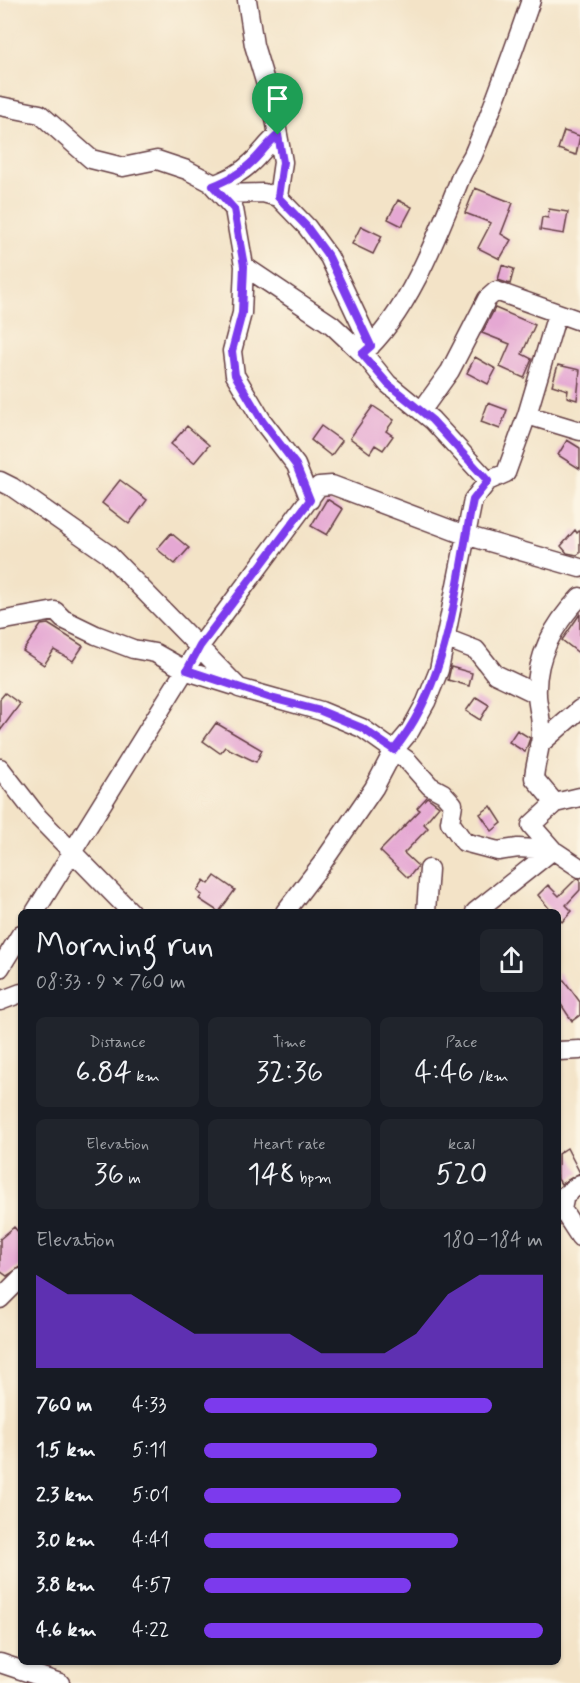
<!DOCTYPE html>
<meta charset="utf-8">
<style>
:root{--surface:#171b24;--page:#20242c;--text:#f1f3f6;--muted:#9ea1a6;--accent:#7c3aed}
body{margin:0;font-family:Mynerve,sans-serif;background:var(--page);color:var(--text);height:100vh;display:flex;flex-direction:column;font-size:22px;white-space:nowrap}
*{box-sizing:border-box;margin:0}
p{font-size:20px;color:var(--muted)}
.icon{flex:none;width:33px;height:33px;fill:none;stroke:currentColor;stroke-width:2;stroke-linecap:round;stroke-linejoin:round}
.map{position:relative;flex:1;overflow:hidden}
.drawer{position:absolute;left:18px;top:909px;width:543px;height:756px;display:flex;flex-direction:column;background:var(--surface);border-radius:9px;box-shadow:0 2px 4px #0004}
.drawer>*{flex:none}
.pin{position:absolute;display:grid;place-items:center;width:51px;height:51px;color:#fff;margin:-62px -26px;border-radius:50% 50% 50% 0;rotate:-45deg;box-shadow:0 0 6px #0007}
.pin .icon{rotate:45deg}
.round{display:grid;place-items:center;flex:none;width:63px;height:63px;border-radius:9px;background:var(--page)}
.headline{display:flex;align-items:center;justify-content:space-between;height:102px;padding:0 18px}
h1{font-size:33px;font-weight:600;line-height:45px}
.stats{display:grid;grid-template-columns:repeat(3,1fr);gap:9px;height:102px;padding:6px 18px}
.stats div{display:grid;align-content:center;border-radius:9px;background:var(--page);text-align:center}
.stats b{font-size:30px;font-weight:600}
.stats small{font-size:16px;font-weight:400}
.stats p{font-size:16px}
.chart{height:168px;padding:12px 18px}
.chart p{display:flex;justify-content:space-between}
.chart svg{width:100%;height:108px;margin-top:6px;fill:var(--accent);opacity:.7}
ul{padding:0 18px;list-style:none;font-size:20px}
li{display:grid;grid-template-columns:96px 72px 1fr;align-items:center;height:45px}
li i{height:15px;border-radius:8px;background:var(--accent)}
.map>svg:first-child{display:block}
.building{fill:#e5a8d3}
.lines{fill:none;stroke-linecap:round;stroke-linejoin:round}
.minor-casing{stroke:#633c42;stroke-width:21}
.minor{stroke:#fff;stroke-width:18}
.route-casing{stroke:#fff;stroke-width:12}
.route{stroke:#7c3aed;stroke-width:8}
</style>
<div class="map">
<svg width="580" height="1683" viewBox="0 0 580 1683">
<rect width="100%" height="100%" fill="#fcf5e5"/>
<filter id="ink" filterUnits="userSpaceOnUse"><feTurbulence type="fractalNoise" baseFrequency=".0167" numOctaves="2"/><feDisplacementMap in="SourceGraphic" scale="12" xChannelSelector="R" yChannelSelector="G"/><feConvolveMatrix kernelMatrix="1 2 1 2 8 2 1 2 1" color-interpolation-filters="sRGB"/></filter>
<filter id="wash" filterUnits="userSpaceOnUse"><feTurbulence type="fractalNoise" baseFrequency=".008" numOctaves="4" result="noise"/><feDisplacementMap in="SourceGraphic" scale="24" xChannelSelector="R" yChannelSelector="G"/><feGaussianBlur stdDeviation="1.35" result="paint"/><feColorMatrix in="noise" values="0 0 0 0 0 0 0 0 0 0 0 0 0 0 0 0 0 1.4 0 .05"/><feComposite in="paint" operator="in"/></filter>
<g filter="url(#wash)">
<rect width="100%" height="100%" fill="#f3e3c7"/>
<g id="blocks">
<path class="building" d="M564 131 580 136 576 155 558 149Z
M475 188 513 203 501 234 511 240 500 259 478 248 491 223 465 213Z
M398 200 412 207 402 226 388 219Z
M549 209 568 212 564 234 540 230 542 217 548 218Z
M361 226 382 236 373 254 352 244Z
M502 265 514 269 510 284 498 280Z
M495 308 535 325 522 354 532 359 524 378 500 367 510 344 482 333Z
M475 357 496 369 488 384 467 373Z
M558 365 580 370 577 400 567 397 568 390 552 385Z
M488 403 507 410 500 429 481 422Z
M373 406 394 420 386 431 393 436 383 450 375 445 370 453 350 438Z
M187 426 209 445 194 463 171 444Z
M321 426 342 441 331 456 311 440Z
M567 440 580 448V469L558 455Z
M120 480 147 500 129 524 102 503Z
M327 499 343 509 327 535 311 526Z
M575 530 577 533 580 530V553L577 555 567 553 561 546Z
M171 533 189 548 175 564 157 549Z
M580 614V654L562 640Z
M48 624 83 646 73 661 54 650 44 665 23 651 41 625Z
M451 667 472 673 469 686 448 680Z
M5 693 20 704 0 731V699Z
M476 697 489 705 480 720 466 711Z
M216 723 262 750 256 762 225 747 220 753 203 741Z
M517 730 530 738 525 752 509 742Z
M427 797 439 806 424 824 428 828 404 853 418 866 408 878 380 851 420 810 417 808Z
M491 806 502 823 492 831 480 814Z
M215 876 235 890 219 912 199 899 202 895 197 891 204 880 209 884Z
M577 878 580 879V890L566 905 572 911 562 922 558 918V912H552L538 895 548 885 559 896Z
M558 972 580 1002V1015L572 1021 558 1000Z
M567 1148 580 1173 561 1184 558 1179V1154Z
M14 1227 21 1235V1267L7 1276 0 1271V1239Z"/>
</g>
</g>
<g filter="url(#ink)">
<use href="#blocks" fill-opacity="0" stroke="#633c42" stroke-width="1.5"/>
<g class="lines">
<g class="minor-casing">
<path id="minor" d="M247 0 254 45 273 108 283 162 278 197 307 227 329 257 371 346
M0 106 40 114 91 159 123 167 157 160 187 170 210 182 234 209 244 266 242 313 232 351 235 375 263 422 296 465 310 500
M213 185C227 179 240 174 251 163 261 154 267 144 278 135
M221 194 263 193 278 197
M244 266 332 325 367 358 388 384 432 420 488 481
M362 354C408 314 438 234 460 179 463 170 469 163 473 155 495 104 513 52 531 0
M422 410 450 371 487 299 496 291 580 321
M527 415 580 431
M0 481 12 487 108 554 239 688 321 711 362 728 407 760 430 786 443 793 453 804 450 822 464 842 498 851 518 848 553 850 475 912
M0 621 55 611 63 619 96 635 133 649 155 653 187 671 238 687
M445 638 476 650 495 674 537 694
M539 745 580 709
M0 768 38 817 131 912
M580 797 555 803 531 825 553 850 580 868
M555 803 534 778C535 763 541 748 541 733 542 721 538 708 537 696 535 657 554 624 580 597
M35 912 200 646 319 486 332 485 465 535 580 568
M285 912 321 865 374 788 394 750 410 731 426 702 439 670 473 500 488 481 506 473 527 415 557 314
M426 912 429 869
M0 968 21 934
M0 1001 21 993
M558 1051 580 1050
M558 1203 580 1237
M562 1209 565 1195 580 1184
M0 1299 21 1278
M0 1663 60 1683"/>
</g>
<use href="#minor" class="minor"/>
</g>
</g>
<g class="lines" filter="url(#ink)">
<g class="route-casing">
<path id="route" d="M278 135 283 162 278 197 307 227 329 257 371 346 362 354 388 384 432 420 488 481 473 500C455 585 451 680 394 750L362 728 321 711 271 698 187 670 200 646 310 500 296 465 263 422 235 375 232 351 242 313 244 266 234 209 213 186C227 180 240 174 251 163 261 154 267 144 278 135Z"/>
</g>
<use href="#route" class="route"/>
</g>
</svg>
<div class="pin" style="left:278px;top:135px;background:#1e9e55"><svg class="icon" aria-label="arrive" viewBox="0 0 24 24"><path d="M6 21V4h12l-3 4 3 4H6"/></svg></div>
<section class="drawer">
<div class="headline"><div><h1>Morning run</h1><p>08:33 · 9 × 760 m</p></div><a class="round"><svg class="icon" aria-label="share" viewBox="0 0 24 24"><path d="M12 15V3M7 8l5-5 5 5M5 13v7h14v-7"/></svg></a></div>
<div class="stats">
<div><p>Distance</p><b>6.84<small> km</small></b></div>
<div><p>Time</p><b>32:36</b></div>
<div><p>Pace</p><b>4:46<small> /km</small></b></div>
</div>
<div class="stats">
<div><p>Elevation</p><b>36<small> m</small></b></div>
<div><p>Heart rate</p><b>148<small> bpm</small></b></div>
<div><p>kcal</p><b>520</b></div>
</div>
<div class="chart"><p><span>Elevation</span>180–184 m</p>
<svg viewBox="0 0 160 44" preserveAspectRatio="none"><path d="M0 44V6L10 14L20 14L30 14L40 22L50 30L60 30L70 30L80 30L90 38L100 38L110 38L120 30L130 14L140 6L150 6L160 6V44z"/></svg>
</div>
<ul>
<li><b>760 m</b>4:33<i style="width:85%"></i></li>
<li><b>1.5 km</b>5:11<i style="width:51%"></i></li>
<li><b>2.3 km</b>5:01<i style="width:58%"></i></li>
<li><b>3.0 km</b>4:41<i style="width:75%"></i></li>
<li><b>3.8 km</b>4:57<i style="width:61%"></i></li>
<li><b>4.6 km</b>4:22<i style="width:100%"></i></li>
</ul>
</section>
</div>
